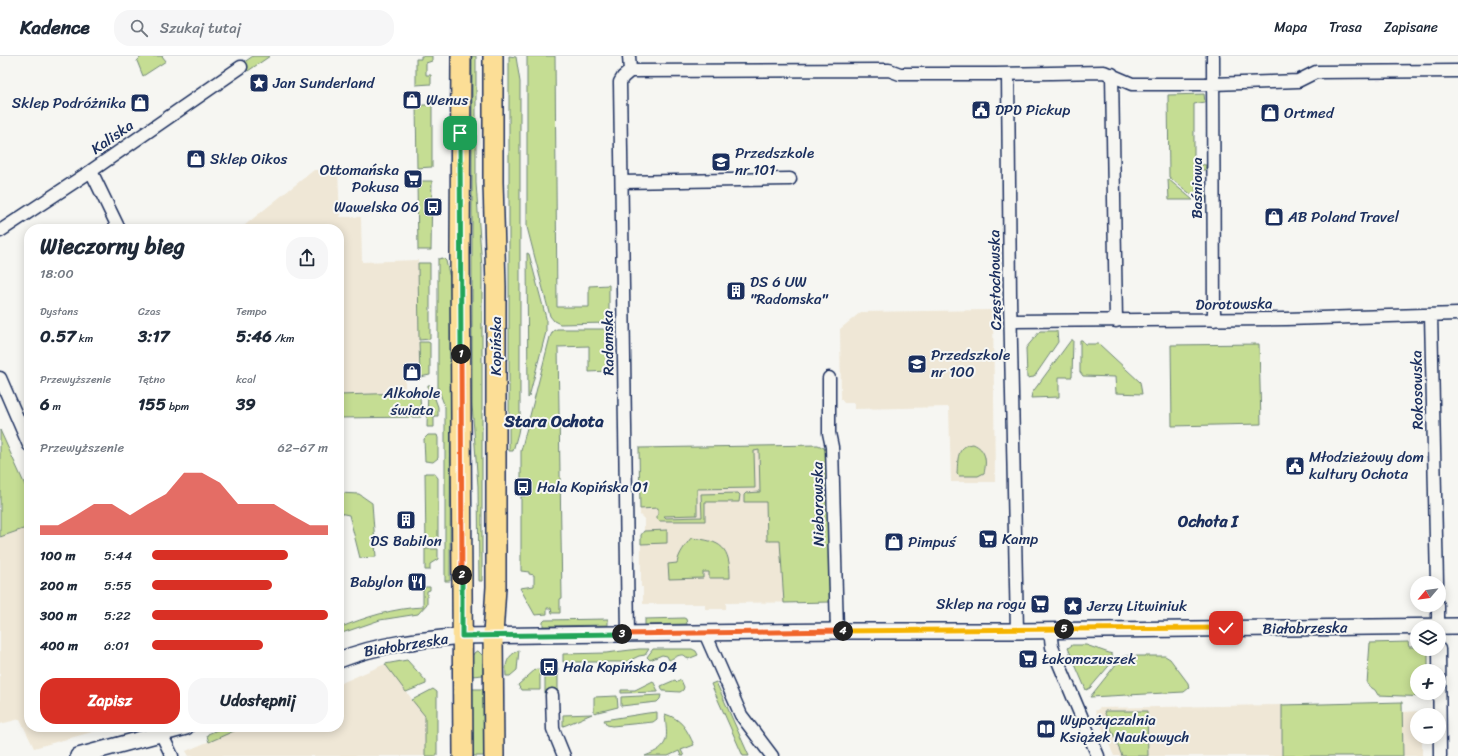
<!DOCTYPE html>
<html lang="pl">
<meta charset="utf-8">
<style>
:root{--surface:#fff;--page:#f6f6f7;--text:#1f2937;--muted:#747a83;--line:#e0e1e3;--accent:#d93025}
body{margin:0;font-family:Sriracha,sans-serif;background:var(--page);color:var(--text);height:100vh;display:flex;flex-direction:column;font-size:15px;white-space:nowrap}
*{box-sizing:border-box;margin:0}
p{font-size:13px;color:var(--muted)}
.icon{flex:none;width:22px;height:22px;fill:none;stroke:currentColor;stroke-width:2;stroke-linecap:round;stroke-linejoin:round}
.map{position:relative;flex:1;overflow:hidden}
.panel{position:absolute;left:24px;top:168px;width:320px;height:508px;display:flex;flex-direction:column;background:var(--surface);border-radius:16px;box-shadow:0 2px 10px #0003}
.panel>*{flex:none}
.needle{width:26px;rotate:241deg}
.buttons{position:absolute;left:1410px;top:520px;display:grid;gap:8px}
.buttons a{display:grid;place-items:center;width:36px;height:36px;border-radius:50%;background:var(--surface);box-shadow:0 2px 10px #0003;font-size:20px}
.pin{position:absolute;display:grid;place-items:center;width:34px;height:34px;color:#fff;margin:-17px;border-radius:8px;box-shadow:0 2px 6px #0006}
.km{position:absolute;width:20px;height:20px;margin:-10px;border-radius:50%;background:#222;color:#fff;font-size:11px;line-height:20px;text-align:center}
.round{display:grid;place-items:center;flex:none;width:42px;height:42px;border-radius:16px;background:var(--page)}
.summary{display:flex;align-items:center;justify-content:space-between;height:68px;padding:0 16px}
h1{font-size:22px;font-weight:700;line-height:30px}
.stats{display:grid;grid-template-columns:repeat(3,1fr);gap:6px;height:68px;padding:4px 16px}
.stats div{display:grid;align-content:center}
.stats b{font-size:17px;font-weight:700}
.stats small{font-size:11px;font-weight:400}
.stats p{font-size:11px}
.chart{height:112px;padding:8px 16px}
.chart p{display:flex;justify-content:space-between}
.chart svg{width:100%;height:72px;margin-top:4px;fill:var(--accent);opacity:.7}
.action{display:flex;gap:8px;margin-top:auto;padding:8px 16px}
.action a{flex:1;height:46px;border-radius:16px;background:var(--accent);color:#fff;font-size:16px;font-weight:700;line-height:46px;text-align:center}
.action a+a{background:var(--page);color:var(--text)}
ul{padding:0 16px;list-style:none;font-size:13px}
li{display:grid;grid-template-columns:64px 48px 1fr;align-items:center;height:30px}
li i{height:10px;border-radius:5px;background:var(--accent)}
header{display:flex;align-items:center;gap:24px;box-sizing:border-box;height:56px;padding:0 20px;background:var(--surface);border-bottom:1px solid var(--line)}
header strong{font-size:19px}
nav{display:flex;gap:22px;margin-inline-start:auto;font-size:14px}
.search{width:280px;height:36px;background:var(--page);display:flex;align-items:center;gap:10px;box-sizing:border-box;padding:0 14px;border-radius:16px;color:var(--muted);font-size:15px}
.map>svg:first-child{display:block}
.built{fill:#efe7d6}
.green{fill:#c5dd93;stroke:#708678}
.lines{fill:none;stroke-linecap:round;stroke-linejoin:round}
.minor-casing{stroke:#1b2f5e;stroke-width:15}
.tertiary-casing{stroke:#1b2f5e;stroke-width:18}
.primary-casing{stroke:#1b2f5e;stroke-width:22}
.minor{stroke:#f6f6f2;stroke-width:12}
.tertiary{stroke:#f6f6f2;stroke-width:15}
.primary{stroke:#fcde96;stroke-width:19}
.split-1-casing{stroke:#fff;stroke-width:8}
.split-2-casing{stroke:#fff;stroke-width:8}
.split-3-casing{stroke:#fff;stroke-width:8}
.split-4-casing{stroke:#fff;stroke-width:8}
.split-5-casing{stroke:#fff;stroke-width:8}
.split-6-casing{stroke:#fff;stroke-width:8}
.split-1{stroke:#22a559;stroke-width:5}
.split-2{stroke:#f0652b;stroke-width:5}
.split-3{stroke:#22a559;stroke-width:5}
.split-4{stroke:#f0652b;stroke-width:5}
.split-5{stroke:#f5b400;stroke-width:5}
.split-6{stroke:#f5b400;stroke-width:5}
.labels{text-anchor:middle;stroke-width:4;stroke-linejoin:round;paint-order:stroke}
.poi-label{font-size:15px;fill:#1b2f5e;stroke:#f6f6f2;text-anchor:start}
.street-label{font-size:15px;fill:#1b2f5e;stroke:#f6f6f2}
.neighbourhood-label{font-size:16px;font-weight:bold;fill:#1b2f5e;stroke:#f6f6f2}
.quarter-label{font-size:17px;font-weight:bold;fill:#1b2f5e;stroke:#f6f6f2}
</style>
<header>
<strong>Kadence</strong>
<div class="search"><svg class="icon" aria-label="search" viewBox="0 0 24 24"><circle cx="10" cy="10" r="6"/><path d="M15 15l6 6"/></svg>Szukaj tutaj</div>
<nav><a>Mapa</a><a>Trasa</a><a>Zapisane</a></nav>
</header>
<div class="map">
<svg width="1458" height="700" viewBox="0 0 1458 700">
<rect width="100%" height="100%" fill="#f6f6f2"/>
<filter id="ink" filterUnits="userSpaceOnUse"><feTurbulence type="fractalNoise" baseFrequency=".025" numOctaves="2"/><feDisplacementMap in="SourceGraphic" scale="8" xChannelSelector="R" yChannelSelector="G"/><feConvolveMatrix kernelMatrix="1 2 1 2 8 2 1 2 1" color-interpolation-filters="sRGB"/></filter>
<g filter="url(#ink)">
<path class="built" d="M314 114H338L340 161H361L362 206 418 204 419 308 405 309V337L339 339V173H240Z
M990 254 993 255 995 426H951L949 351 854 353V347H844L841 343 840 273 861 256Z
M0 374 29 438V671H110L34 692 20 663 0 668Z
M818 389 824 392 830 546 726 547V553H705V548H643V531H641V479L644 474V463L640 459 639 392Z
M385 608 425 660V700H189L186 695 243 671H339V628Z
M1282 649V700H1114L1095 655 1100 652Z
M1421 655V659H1417V681H1422V700H1403L1402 656Z"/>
<path class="green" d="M142 0H162L166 5 143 20 137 5Z
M253 0H270L248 15 243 7Z
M421 0H432V5L426 7V19H431V28L416 29V3H421Z
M472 0H476V127L482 212V525H479L478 430 472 348Z
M509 0 516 1 520 26V366L518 377 513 395H509Z
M527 0H555L557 251H589V230L609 229V267L560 268 554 265 550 260 527 171Z
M1204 38 1205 46 1194 48V108L1206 109 1205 114H1195L1196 136 1206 137V145L1198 144 1169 121 1168 39Z
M416 49H432V111L417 112Z
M1168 123 1193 144H1169Z
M417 125H432L431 194H418Z
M527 197 529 198 546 262V276L529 341 528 342Z
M443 202 446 205 450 222 451 241 450 525H445V351L438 332V203Z
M418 207H430V283L419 284Z
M557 273H609L608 315 589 316V290L558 291 562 542 560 543V557H552L551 552H547V558L535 559 520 532 534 530V519L529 518V516L521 515V440H525V424H521V395L550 281 553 275Z
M1040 275H1057L1058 286 1034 321 1027 322 1026 292Z
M1071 284H1073L1072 321H1059V341L1031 342 1032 337Z
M1080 284H1082L1085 288H1099L1140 326 1142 338 1116 337 1115 321 1083 320 1080 316Z
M419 286H428L430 287V319L420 321Z
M1259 288 1261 368 1172 370 1171 289Z
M428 329H430L438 351V360H434V371H427Z
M405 337V340L420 339 421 361 339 362V339Z
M0 374 29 438V471L0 481Z
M428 379H437L438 382V402L433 406 425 405 424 383Z
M973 388C986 393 987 405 984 417L978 420H959L957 418C958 404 956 390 973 388Z
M818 389 824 392 827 397 830 546 784 547 780 485H767L766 446H744V439L746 437 760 436 759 394 754 395 755 432 697 433V459L664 460 666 462 702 461 701 438 738 437 740 439 739 446H705V465H659L657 463V459H658V452L640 453 639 392Z
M425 417H434L438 422V489H426Z
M339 437 359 438 372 447 376 501 360 502 349 459 339 457Z
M667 474V487L641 488V479L644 475Z
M691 482C722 485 730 491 730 522H709V516H703V522L669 523 668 508 677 507C679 497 685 490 691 482Z
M425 493H438V503L430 508V514H425Z
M423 531H430V534L427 535V548L418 558 380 564 339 578V572C366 561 394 552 423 551Z
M684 562 686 563 687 568 645 569V563Z
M608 563V569L543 570V566L545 564Z
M1408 586 1409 591H1417V593H1428V615H1417V637H1428V641L1378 639 1375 634 1372 632 1367 628 1370 587Z
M1072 589H1086L1112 598 1113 605 1090 632 1086 634 1068 592Z
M639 593H649L645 599 639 600 624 607 623 606H563V598L606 597Z
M653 593H692L696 595 698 599 688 603C683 595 676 601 669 604L667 600 662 599 650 604 647 601Z
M519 594 517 614 510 620H506C505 607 507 600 519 594Z
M478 595 483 600V619L472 620V600L475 596Z
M1125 600H1165L1170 603 1188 627 1189 632 1184 636 1090 641 1121 602Z
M407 604 426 625V628L406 636 385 608Z
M536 613 540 614V634H521L518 629Z
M545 613H558V638H545Z
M675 624 677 626 681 624 684 631 683 634 680 636 663 635 661 630Z
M653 625 658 635V636L621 637V634H635Z
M716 626 749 700H743L711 628Z
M433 633 437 636V700H425V660L412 644Z
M472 633H483L484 700H473Z
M661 639 660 643 657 646 621 650V641Z
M617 640 618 651 594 657V641Z
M1402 646 1403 700H1282V649Z
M1104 655H1147L1148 700H1122Z
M657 656V663L653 666 612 670 607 669 604 664 648 657Z
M592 658 566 669 563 670V659Z
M665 658C682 663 687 674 694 689L681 694 684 700H681L679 695 668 700H645C671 690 667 683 665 658Z
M224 671H243L209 686 207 680 208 678Z"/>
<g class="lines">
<g class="minor-casing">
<path id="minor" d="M1213 0 1214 264
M630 15 889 14 900 18H996L1104 16 1132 28H1213L1298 25 1316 16 1458 15
M1008 18 1010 242 1017 575
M1112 18 1116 265
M91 115 119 173
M622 126 790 123
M0 175 91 115 241 11
M1431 259 1437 527
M1011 265 1286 263 1458 258
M0 322 29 389
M829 322V377L832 391 837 575
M1438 549V571
M1050 574 1052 591 1098 700
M705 577 741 659 772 700
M628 578 620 26 623 21 630 15 629 0
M1439 593 1440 700
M552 639 553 673 564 700
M158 671 172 700"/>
</g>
<g class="tertiary-casing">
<path id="tertiary" d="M339 604C379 588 420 584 462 580L837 575H1017L1458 570
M78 700 186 671"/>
</g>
<g class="primary-casing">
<path id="primary" d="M461 0 460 198 463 700
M493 0V126L496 231V531L493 579 494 700"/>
</g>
<use href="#minor" class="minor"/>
<use href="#tertiary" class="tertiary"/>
<use href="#primary" class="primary"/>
</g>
</g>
<g class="lines" filter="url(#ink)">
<g class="split-1-casing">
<path id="split-1" d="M460 77 461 298"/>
</g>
<g class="split-2-casing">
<path id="split-2" d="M461 298 462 519"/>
</g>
<g class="split-3-casing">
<path id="split-3" d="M462 519V580L622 578"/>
</g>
<g class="split-4-casing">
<path id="split-4" d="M622 578 843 575"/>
</g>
<g class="split-5-casing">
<path id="split-5" d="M843 575 1064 573"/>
</g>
<g class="split-6-casing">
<path id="split-6" d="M1064 573 1226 572"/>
</g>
<use href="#split-1" class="split-1"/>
<use href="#split-2" class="split-2"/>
<use href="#split-3" class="split-3"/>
<use href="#split-4" class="split-4"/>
<use href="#split-5" class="split-5"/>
<use href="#split-6" class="split-6"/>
</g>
<defs>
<g id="sight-square" transform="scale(1)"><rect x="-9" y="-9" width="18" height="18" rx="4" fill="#1b2f5e" stroke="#f6f6f2"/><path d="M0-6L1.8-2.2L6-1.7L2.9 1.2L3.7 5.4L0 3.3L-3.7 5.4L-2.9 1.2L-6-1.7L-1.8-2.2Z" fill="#fff"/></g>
<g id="shop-square" transform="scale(1)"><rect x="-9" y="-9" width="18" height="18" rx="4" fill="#1b2f5e" stroke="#f6f6f2"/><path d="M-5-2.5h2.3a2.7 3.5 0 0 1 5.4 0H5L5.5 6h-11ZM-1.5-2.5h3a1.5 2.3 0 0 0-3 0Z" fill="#fff"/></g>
<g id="civic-square" transform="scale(1)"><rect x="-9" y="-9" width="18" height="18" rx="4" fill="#1b2f5e" stroke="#f6f6f2"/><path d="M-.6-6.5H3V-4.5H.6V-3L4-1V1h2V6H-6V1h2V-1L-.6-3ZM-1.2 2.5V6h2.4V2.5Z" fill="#fff"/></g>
<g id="school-square" transform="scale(1)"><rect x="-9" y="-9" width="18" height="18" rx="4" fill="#1b2f5e" stroke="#f6f6f2"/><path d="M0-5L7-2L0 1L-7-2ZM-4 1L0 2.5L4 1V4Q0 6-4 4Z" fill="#fff"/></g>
<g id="supermarket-square" transform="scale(1)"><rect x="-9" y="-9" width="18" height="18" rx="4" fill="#1b2f5e" stroke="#f6f6f2"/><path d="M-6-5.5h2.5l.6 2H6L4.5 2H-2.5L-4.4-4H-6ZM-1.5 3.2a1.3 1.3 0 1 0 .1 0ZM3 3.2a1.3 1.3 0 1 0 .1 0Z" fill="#fff"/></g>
<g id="bus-square" transform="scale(1)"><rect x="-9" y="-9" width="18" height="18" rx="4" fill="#1b2f5e" stroke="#f6f6f2"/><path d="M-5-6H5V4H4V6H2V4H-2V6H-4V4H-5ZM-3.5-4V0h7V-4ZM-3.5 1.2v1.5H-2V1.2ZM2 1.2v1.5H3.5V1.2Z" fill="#fff"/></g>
<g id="building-square" transform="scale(1)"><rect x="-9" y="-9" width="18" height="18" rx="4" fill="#1b2f5e" stroke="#f6f6f2"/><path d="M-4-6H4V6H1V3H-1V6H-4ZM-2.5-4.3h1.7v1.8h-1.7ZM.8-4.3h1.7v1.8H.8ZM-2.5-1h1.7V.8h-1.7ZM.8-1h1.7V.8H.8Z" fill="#fff"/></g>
<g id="restaurant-square" transform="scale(1)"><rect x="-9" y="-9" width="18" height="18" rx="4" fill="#1b2f5e" stroke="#f6f6f2"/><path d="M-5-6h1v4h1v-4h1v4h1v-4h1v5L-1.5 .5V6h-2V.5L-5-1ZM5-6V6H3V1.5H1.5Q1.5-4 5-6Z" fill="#fff"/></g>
<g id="library-square" transform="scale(1)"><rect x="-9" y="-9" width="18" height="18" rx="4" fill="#1b2f5e" stroke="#f6f6f2"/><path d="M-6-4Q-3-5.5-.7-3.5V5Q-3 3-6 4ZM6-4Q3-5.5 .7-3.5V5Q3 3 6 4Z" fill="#fff"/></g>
</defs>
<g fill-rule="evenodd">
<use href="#sight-square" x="259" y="27"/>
<use href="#shop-square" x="412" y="44"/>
<use href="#shop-square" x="140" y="47"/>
<use href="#civic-square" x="981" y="54"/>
<use href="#shop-square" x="1270" y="57"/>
<use href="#shop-square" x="196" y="103"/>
<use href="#school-square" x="721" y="106"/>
<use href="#supermarket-square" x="413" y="123"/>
<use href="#bus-square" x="433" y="151"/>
<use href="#shop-square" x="1274" y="161"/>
<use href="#building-square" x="736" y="235"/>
<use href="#school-square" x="917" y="308"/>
<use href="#shop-square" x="412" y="316"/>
<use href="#civic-square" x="1295" y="410"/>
<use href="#bus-square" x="523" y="431"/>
<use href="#building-square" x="406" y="464"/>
<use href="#supermarket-square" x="988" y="483"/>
<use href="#shop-square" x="894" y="486"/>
<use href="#restaurant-square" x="417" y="526"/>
<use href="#supermarket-square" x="1040" y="548"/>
<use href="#sight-square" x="1073" y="550"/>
<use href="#supermarket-square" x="1028" y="603"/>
<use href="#bus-square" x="549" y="611"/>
<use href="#library-square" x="1046" y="673"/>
</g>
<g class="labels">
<g class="poi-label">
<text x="273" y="32">Jan Sunderland</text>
<text x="426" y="49">Wenus</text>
<text x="126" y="52" text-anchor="end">Sklep Podróżnika</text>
<text x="995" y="59">DPD Pickup</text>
<text x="1284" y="62">Ortmed</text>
<text x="735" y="102">Przedszkole<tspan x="735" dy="17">nr 101</tspan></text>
<text x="210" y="108">Sklep Oikos</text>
<text x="399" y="119" text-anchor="end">Ottomańska<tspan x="399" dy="17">Pokusa</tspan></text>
<text x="419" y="156" text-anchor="end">Wawelska 06</text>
<text x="1288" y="166">AB Poland Travel</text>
<text x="750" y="231">DS 6 UW<tspan x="750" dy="17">"Radomska"</tspan></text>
<text x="931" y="304">Przedszkole<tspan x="931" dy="17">nr 100</tspan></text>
<text x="412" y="342" text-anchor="middle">Alkohole<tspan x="412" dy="17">świata</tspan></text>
<text x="1309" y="406">Młodzieżowy dom<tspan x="1309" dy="17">kultury Ochota</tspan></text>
<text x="537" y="436">Hala Kopińska 01</text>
<text x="1002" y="488">Kamp</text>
<text x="406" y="490" text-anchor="middle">DS Babilon</text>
<text x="908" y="491">Pimpuś</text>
<text x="403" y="531" text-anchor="end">Babylon</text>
<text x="1026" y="553" text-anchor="end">Sklep na rogu</text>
<text x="1087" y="555">Jerzy Litwiniuk</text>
<text x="1042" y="608">Łakomczuszek</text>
<text x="563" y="616">Hala Kopińska 04</text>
<text x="1060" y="669">Wypożyczalnia<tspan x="1060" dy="17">Książek Naukowych</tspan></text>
</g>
<g class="street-label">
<text transform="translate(112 81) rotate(-35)" y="5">Kaliska</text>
<text transform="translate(1197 132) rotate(-90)" y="5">Baśniowa</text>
<text transform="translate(995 224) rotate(-91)" y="5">Częstochowska</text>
<text transform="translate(1234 248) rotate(-1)" y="5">Dorotowska</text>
<text transform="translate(608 287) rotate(-91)" y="5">Radomska</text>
<text transform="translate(496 290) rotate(-90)" y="5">Kopińska</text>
<text transform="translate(1417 334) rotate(-91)" y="5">Rokosowska</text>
<text transform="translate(818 448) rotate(-91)" y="5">Nieborowska</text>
<text transform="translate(1305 572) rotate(-1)" y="5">Białobrzeska</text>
<text transform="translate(406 589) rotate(-9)" y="5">Białobrzeska</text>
</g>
<g class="neighbourhood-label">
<text x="1208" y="471">Ochota I</text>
</g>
<g class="quarter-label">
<text x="554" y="371">Stara Ochota</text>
</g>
</g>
</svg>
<div class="buttons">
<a><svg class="needle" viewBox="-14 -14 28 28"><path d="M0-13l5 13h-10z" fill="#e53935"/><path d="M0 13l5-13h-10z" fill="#747a83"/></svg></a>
<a><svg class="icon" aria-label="layers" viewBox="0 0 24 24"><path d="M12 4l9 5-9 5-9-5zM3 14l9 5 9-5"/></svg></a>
<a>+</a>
<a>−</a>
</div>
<div class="pin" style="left:460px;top:77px;background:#1e9e55"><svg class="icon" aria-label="arrive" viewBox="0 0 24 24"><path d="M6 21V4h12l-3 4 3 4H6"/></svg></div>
<div class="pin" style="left:1226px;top:572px;background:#d93025"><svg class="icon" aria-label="check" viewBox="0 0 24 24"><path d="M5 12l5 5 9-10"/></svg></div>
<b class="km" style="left:461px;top:298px">1</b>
<b class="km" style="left:462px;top:519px">2</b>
<b class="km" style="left:622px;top:578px">3</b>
<b class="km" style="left:843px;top:575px">4</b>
<b class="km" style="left:1064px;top:573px">5</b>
<section class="panel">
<div class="summary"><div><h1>Wieczorny bieg</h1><p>18:00</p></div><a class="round"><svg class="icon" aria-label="share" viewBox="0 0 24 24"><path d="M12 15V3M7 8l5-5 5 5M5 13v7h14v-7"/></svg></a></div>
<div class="stats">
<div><p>Dystans</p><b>0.57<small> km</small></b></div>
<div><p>Czas</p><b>3:17</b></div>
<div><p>Tempo</p><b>5:46<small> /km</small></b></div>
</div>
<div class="stats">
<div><p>Przewyższenie</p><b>6<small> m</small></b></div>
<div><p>Tętno</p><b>155<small> bpm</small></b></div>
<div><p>kcal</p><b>39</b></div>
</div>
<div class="chart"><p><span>Przewyższenie</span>62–67 m</p>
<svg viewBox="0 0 160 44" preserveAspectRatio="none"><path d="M0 44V38L10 38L20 32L30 25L40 25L50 32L60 25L70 19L80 6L90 6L100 12L110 25L120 25L130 25L140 32L150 38L160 38V44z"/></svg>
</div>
<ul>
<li><b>100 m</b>5:44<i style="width:77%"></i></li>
<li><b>200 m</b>5:55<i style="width:68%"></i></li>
<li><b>300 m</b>5:22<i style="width:100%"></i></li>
<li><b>400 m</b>6:01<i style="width:63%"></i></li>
</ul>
<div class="action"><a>Zapisz</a><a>Udostępnij</a></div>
</section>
</div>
